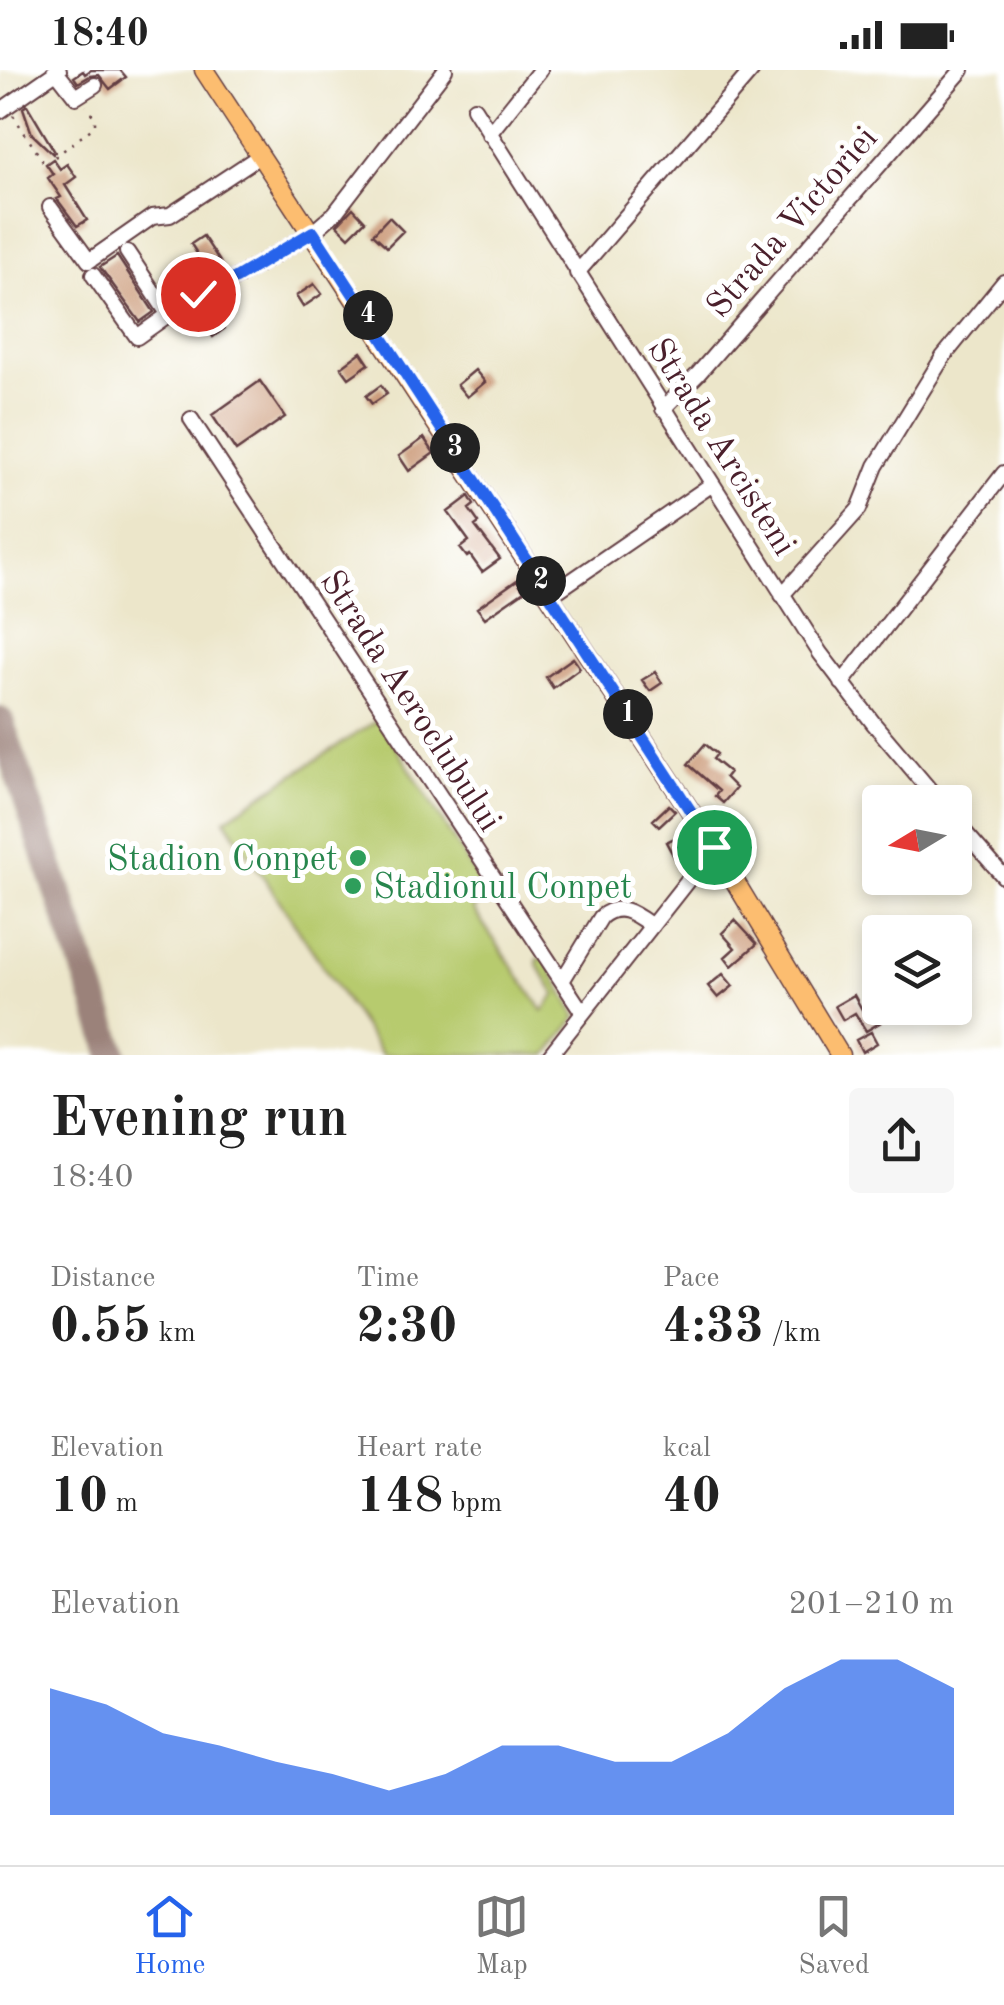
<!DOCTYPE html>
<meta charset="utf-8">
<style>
:root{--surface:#fff;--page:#f6f6f6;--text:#222;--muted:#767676;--line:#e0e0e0;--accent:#2563eb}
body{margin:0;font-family:"Old Standard TT",serif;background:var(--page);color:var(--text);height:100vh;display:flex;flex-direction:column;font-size:38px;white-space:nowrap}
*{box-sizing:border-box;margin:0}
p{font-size:32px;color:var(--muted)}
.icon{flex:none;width:55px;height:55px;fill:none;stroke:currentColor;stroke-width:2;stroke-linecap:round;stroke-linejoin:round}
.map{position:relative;height:985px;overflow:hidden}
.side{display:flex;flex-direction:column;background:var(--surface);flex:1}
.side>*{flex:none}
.needle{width:65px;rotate:260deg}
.buttons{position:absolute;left:862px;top:715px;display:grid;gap:20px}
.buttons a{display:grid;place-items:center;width:110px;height:110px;border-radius:10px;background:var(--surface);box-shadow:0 5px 15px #0003;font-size:50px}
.pin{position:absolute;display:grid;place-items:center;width:85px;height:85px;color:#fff;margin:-42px;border:5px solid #fff;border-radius:50%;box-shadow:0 2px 10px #0007}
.km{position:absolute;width:50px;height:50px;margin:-25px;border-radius:50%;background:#222;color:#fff;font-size:28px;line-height:50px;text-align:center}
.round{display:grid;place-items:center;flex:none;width:105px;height:105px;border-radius:10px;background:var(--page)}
.head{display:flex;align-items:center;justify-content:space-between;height:170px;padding:0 50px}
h1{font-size:55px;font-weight:700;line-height:75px}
.metrics{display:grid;grid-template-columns:repeat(3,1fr);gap:15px;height:170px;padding:10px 50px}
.metrics div{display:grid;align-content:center}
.metrics b{font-size:50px;font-weight:700}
.metrics small{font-size:28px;font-weight:400}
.metrics p{font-size:28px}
.chart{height:280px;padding:20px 50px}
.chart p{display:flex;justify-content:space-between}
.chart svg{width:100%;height:180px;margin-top:10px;fill:var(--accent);opacity:.7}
.status{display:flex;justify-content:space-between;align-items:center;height:70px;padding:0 50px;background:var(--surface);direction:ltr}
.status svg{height:28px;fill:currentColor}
.tabs{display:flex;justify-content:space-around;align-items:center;height:140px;border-top:2px solid var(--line);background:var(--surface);font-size:28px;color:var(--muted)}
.tabs a{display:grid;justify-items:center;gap:5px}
.tabs .current{color:var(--accent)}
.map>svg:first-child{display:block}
.green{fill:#b7cb6e;stroke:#80754c;stroke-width:2.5}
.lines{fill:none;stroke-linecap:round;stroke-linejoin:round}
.taxiway{stroke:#9b827a;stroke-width:28}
.building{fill:#cc9c7b}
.minor-casing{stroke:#623d43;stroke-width:18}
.major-casing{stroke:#623d43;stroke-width:21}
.path{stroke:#623d43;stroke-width:2.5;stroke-dasharray:2.5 8;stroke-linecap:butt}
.minor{stroke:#fff;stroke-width:14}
.major{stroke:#fcbd6f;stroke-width:18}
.route-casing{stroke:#fff;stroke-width:20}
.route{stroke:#2563eb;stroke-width:12}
.leisure-dot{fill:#2e9e5b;stroke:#fff;stroke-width:4}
.labels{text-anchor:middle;stroke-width:10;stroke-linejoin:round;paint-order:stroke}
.street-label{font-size:35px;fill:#4a1f2b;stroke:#fff}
.leisure-label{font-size:35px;fill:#27864d;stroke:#fff;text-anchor:end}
</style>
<div class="status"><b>18:40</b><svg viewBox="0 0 49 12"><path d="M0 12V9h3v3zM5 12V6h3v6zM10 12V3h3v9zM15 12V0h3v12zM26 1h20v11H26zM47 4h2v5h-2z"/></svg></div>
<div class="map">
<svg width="1004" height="985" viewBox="0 0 1004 985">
<rect width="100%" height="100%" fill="#fff"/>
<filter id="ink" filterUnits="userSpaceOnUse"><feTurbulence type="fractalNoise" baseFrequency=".01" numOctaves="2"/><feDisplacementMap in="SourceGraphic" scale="20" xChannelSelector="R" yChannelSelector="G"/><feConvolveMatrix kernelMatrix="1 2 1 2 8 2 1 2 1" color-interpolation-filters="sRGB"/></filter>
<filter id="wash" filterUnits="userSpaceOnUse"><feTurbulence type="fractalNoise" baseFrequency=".0048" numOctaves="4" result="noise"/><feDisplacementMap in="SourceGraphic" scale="40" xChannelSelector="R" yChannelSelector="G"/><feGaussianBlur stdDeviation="2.25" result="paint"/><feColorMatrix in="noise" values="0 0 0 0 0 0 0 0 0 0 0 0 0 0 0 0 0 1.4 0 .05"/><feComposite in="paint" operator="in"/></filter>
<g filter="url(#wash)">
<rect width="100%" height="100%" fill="#ece6ca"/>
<path class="green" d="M379 649 489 827 473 839 543 941 556 925 537 894 538 889 544 887 577 947 547 985H382L225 749Z"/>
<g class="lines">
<path class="taxiway" d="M0 651 114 985"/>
</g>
<g id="blocks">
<path class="building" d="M91 0H120L126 7 110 19 99 5 90 6 78 13 74 7 83 1 85 4Z
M27 35 55 82 53 84 32 64 23 38Z
M53 89 60 99 67 94 76 107 65 115 87 150 77 156 57 129 61 127 48 108 53 104 46 94Z
M353 138 365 151 349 167 337 155Z
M389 147 403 161 387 177 373 164Z
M203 166 223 196 210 204 191 174Z
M117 186 154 242 140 252 100 197Z
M314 214 322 224 303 237 296 226Z
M205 234 224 259 213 267 195 240Z
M361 282 369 294 349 308 341 297Z
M475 300 485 312 467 327 457 315Z
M260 311 285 347 236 381 212 345Z
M381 315 387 324 372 334 366 326Z
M424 368 434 383 409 401 399 386Z
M469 426 474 435 469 439 479 453 475 456 500 489 482 502 470 485 467 487 460 478 469 471 448 442Z
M517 510 524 521 485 548 477 538Z
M573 588 580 598 553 618 546 607Z
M655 602 662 613 650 621 642 610Z
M705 674 717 684 713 689 729 702 725 707 736 718 723 733 715 726 719 721 688 694Z
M669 735 675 741 659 756 653 750Z
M689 761 698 776 688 782 691 787 678 794 666 772Z
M735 850 757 874 732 896 725 887 735 878 722 863Z
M723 904 733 916 718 928 708 916Z
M854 925 865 945 874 940 881 952 866 961 855 943 843 950 835 936Z
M871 962 877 973 862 982 856 970Z"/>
</g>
</g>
<g filter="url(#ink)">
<use href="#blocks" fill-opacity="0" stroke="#623d43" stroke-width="2.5"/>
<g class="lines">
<g class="minor-casing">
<path id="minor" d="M55 0 76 27 95 15
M474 38 820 583 874 654 940 732
M0 41 59 0
M489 64 540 0
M50 137 89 191 152 147 170 145 261 85
M127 182 168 244
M577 203 752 0
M93 205 137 267 192 228 236 208 313 162 335 143 445 0
M663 339 698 304 962 0
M191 349 583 943
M551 525 711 415
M782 525 859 439 876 396 943 287 1004 212
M842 613 1004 403
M955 751 1004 807
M562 911 601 847C620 831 635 844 652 856
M550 985 714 777"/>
</g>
<g class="major-casing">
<path id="major" d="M204 0 714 777 840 985"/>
</g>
<path class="path" d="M13 45 44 93
M55 87 95 56V48L86 36
M211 237 231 225"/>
<use href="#minor" class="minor"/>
<use href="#major" class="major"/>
</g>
</g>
<g class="lines" filter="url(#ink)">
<g class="route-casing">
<path id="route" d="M198 224 236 208 313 162 714 777"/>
</g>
<use href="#route" class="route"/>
</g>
<g class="leisure-dot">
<circle cx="358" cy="788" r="10"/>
<circle cx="353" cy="816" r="10"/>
</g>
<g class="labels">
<g class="street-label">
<text transform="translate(791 151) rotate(-49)" y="12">Strada Victoriei</text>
<text transform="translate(723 376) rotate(58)" y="12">Strada Arcisteni</text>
<text transform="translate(412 630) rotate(57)" y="12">Strada Aeroclubului</text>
</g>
<g class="leisure-label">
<text x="338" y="800">Stadion Conpet</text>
<text x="373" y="828" text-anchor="start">Stadionul Conpet</text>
</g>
</g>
</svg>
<div class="buttons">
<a><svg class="needle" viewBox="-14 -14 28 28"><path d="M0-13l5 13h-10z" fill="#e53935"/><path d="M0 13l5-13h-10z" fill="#767676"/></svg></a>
<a><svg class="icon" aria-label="layers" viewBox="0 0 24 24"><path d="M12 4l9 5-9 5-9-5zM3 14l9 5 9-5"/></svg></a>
</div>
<div class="pin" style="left:714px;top:777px;background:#1e9e55"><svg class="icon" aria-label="arrive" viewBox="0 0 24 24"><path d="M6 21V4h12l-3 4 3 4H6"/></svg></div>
<div class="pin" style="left:198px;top:224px;background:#d93025"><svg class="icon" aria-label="check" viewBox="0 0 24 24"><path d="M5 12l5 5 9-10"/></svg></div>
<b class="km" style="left:628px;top:644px">1</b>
<b class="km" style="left:541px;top:511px">2</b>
<b class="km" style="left:455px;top:378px">3</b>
<b class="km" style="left:368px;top:245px">4</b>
</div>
<section class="side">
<div class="head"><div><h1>Evening run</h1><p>18:40</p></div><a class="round"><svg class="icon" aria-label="share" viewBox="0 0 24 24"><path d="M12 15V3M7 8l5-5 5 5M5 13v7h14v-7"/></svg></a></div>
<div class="metrics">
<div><p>Distance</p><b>0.55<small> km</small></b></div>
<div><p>Time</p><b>2:30</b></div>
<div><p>Pace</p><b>4:33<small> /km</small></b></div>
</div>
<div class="metrics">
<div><p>Elevation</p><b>10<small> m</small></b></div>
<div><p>Heart rate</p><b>148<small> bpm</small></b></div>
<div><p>kcal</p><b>40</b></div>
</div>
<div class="chart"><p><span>Elevation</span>201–210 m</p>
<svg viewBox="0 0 160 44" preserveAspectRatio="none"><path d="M0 44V13L10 17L20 24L30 27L40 31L50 34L60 38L70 34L80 27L90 27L100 31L110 31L120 24L130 13L140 6L150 6L160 13V44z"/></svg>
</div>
</section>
<nav class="tabs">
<a class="current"><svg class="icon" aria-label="home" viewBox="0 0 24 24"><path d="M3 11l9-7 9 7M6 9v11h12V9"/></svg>Home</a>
<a><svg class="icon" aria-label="map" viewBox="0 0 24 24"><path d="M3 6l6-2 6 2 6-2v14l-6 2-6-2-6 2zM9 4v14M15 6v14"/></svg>Map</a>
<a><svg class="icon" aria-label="saved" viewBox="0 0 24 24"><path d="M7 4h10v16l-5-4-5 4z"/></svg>Saved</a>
</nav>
